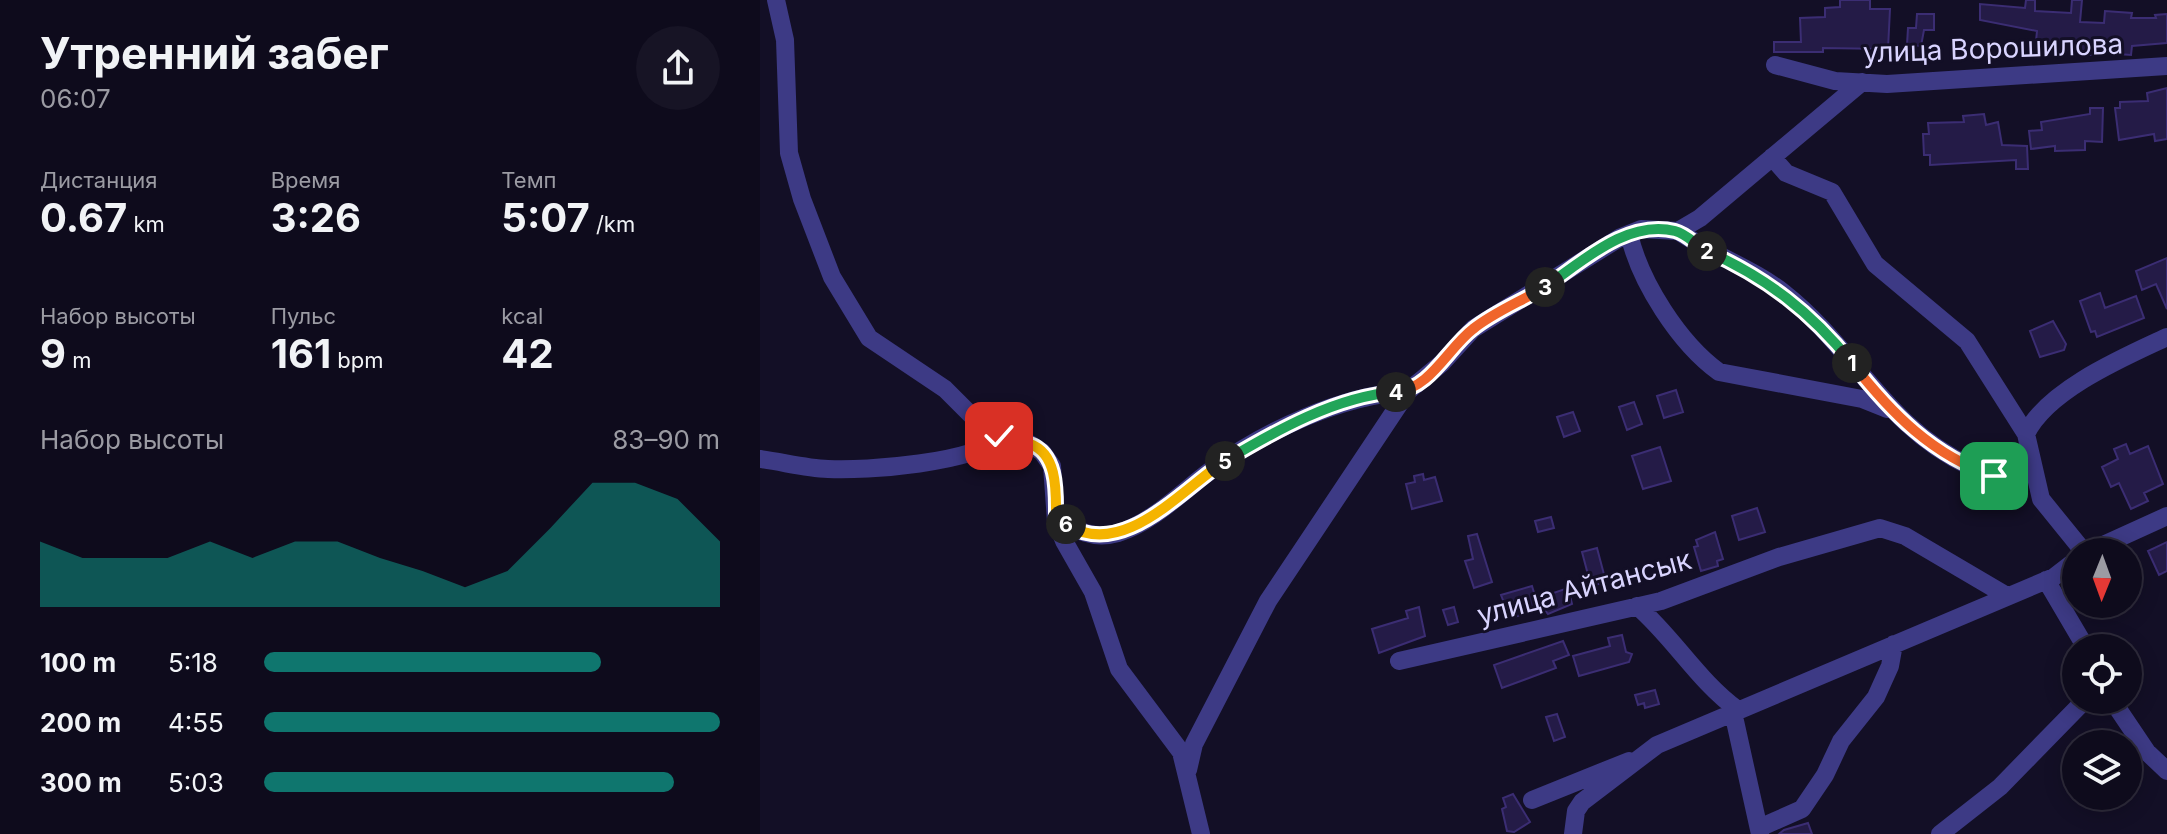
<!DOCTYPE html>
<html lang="ru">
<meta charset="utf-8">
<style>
:root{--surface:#0e0b1c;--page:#171425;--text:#f1f3f6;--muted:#9b9ba3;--line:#2e2b3b;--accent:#0f766e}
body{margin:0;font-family:Inter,sans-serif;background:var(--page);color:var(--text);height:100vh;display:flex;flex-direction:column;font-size:30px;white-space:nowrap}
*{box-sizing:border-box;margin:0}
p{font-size:26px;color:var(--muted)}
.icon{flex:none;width:44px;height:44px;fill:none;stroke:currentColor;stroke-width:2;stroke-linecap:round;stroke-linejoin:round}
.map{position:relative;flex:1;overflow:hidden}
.sheet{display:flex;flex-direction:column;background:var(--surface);width:760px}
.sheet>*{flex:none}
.needle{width:52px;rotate:181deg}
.buttons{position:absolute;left:1302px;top:538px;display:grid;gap:16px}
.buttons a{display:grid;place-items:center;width:80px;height:80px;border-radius:50%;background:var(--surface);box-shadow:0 4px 20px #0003,0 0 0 2px var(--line);font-size:40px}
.pin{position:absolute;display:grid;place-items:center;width:68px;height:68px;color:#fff;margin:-34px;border-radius:16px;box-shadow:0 4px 12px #0006}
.km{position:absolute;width:40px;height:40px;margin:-20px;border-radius:50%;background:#222;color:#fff;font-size:22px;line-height:40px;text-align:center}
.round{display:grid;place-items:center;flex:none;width:84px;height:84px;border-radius:42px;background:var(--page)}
.headline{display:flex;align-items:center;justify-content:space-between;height:136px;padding:0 40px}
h1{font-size:44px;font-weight:700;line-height:60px}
.metrics{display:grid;grid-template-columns:repeat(3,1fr);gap:12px;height:136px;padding:8px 40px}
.metrics div{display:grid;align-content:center}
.metrics b{font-size:40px;font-weight:700}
.metrics small{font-size:22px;font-weight:400}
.metrics p{font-size:22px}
.chart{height:224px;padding:16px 40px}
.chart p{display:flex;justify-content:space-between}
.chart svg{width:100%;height:144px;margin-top:8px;fill:var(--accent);opacity:.7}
ul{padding:0 40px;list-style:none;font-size:26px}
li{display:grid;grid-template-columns:128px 96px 1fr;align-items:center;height:60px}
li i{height:20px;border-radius:10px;background:var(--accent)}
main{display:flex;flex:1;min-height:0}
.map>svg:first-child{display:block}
.building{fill:#241b47;stroke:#3b2d73;stroke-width:2}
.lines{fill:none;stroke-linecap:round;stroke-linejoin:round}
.minor{stroke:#3d3a85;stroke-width:18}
.split-1-casing{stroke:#fff;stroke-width:16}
.split-2-casing{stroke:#fff;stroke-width:16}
.split-3-casing{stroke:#fff;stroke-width:16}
.split-4-casing{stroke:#fff;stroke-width:16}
.split-5-casing{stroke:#fff;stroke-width:16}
.split-6-casing{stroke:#fff;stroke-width:16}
.split-7-casing{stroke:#fff;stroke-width:16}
.split-1{stroke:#f0652b;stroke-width:10}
.split-2{stroke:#22a559;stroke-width:10}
.split-3{stroke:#22a559;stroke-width:10}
.split-4{stroke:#f0652b;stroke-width:10}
.split-5{stroke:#22a559;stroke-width:10}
.split-6{stroke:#f5b400;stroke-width:10}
.split-7{stroke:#f5b400;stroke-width:10}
.labels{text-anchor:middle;stroke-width:6;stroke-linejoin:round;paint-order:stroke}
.street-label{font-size:28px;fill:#d9d4ff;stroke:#130f26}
</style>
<main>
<section class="sheet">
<div class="headline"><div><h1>Утренний забег</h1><p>06:07</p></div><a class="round"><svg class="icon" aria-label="share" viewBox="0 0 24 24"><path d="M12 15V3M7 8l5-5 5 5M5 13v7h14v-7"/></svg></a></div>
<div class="metrics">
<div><p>Дистанция</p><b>0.67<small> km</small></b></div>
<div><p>Время</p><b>3:26</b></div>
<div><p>Темп</p><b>5:07<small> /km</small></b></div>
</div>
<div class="metrics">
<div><p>Набор высоты</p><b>9<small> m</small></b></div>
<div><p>Пульс</p><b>161<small> bpm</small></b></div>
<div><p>kcal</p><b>42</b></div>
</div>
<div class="chart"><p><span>Набор высоты</span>83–90 m</p>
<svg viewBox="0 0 160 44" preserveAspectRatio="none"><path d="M0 44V24L10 29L20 29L30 29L40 24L50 29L60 24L70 24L80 29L90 33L100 38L110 33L120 20L130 6L140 6L150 11L160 24V44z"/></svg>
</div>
<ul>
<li><b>100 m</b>5:18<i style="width:74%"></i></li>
<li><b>200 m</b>4:55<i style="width:100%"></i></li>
<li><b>300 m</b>5:03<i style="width:90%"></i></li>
</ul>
</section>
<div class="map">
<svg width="1407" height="834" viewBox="0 0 1407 834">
<rect width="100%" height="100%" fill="#130f26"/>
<path class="building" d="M1080 0H1110V9H1130L1128 49 1063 48V52H1014V42H1041L1040 18 1065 17V8L1080 7Z
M1266 0H1275V11L1311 13 1312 0H1322L1320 22 1344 23 1345 11 1372 13 1371 18H1396L1395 15 1407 14V43L1372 46 1371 55 1358 54V47H1339V55H1325V51L1292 49 1293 42 1276 41 1277 31 1220 20V4L1265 8Z
M1157 14H1174V30H1164L1161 46 1147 45 1148 28H1156Z
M1407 88V139L1395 141 1394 134 1359 140 1355 108H1360V102L1388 101 1387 93Z
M1330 108H1343L1342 142 1325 141V150L1295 151V146L1271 149 1269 131 1282 130 1281 122 1330 114Z
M1224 114 1226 125 1238 122 1242 145 1267 146 1268 169H1256V160L1170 165V155H1164L1163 134H1169L1168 123 1204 122 1203 116Z
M1407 258V309L1396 284 1382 290 1376 271Z
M1340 293 1345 308 1376 296 1384 318 1337 337 1335 331 1331 332 1320 301Z
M1293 321 1306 344 1304 350 1280 357 1270 331Z
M916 390 923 412 904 418 897 396Z
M874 402 882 424 867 430 859 407Z
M813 412 820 431 804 437 797 417Z
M1366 444 1370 454 1388 446 1403 484 1384 493 1388 501 1371 509 1359 483 1351 487 1342 467 1358 459 1354 449Z
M900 447 911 481 883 489 872 456Z
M663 474 664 480 675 477 682 501 652 509 646 484 655 482 654 476Z
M997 508 1005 532 979 540 972 516Z
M791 517 794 528 778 532 775 521Z
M955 532 963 559 957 561 958 566 941 571 934 547 938 546 936 540Z
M717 534 732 582 714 588 705 561 713 559 708 536Z
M1407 542V571L1399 575 1388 551Z
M837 548 846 582 831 586 822 552Z
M772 586 776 599 808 588 812 604 788 614 784 609 750 618 741 595Z
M659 607 665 636 619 653 612 629 648 618 646 611Z
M694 607 698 622 688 625 683 610Z
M862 635 866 652 872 654 869 662 819 676 813 656 850 646 848 638Z
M803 641 809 655 793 661 796 668 742 688 734 665Z
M895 690 899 704 885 708 884 703 878 705 875 695Z
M797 714 805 737 794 741 786 717Z
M753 794 770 822 754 832 747 831 742 809 746 807 743 798Z
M1048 823 1052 834H1019L1024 830Z"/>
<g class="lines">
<path class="minor" d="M16 0 25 40 29 153 42 199 72 277 109 338 185 389 225 429 270 444 282 452 292 466 296 521 304 541 333 592 359 669 421 752 441 834
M1015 65 1075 81 1127 84 1407 66
M1012 157 1026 173 1072 192 1115 264 1207 341 1266 434 1281 499 1324 552
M918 231C952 255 992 268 1024 293 1095 349 1124 427 1211 467 1222 472 1234 478 1246 474 1255 472 1263 462 1270 456
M869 234C880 282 919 343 959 372L1102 399 1127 409
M1266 434C1287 390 1364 357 1407 337
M0 459C23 462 45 468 68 469 107 471 214 463 242 437
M296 516C316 531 333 540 358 533 392 523 423 491 450 471 506 430 580 396 648 391
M1328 552 1407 516
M1286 580 1326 648
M877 606C914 638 938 681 978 710
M639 661 901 601 1019 557 1120 528 1145 536 1247 596
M1352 700 1387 752 1407 771
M973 712 1000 834
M428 770 434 744 508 601 648 391 682 363 713 329 861 237 881 229 918 231 940 218 1102 82
M772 800 869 761
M999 828 1042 809 1065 775 1081 741 1116 697 1130 666 1134 644
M813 834 816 811 822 802 897 745 1294 577 1316 560
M1180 834 1240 787 1325 700"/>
</g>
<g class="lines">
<g class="split-1-casing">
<path id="split-1" d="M1092 363C1131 413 1173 456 1234 476"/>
</g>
<g class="split-2-casing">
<path id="split-2" d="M947 251C1007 278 1051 312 1092 363"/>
</g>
<g class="split-3-casing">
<path id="split-3" d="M785 287C822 262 867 219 915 231 927 234 937 246 947 251"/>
</g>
<g class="split-4-casing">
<path id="split-4" d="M636 392C670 389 688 348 713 329 734 312 762 301 785 287"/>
</g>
<g class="split-5-casing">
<path id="split-5" d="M465 461C515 431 577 396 636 392"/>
</g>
<g class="split-6-casing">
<path id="split-6" d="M306 524C362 561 421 490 465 461"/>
</g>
<g class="split-7-casing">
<path id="split-7" d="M239 436C249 439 260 440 270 444 298 454 296 492 296 516L306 524"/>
</g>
<use href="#split-1" class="split-1"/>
<use href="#split-2" class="split-2"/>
<use href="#split-3" class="split-3"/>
<use href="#split-4" class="split-4"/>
<use href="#split-5" class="split-5"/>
<use href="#split-6" class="split-6"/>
<use href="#split-7" class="split-7"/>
</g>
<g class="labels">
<g class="street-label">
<text transform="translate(1233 48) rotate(-2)" y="10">улица Ворошилова</text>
<text transform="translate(824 587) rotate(-15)" y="10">улица Айтансык</text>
</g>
</g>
</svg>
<div class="buttons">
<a><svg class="needle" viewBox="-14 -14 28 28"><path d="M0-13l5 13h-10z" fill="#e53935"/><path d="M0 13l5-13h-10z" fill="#9b9ba3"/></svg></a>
<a><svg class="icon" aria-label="locate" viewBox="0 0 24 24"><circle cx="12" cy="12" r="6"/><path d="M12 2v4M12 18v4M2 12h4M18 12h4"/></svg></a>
<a><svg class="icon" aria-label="layers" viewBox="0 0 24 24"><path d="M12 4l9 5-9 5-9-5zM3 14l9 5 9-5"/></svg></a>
</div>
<div class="pin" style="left:1234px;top:476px;background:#1e9e55"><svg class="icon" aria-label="arrive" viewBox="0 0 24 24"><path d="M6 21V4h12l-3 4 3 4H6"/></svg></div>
<div class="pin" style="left:239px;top:436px;background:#d93025"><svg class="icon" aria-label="check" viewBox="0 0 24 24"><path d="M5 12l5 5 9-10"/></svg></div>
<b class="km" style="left:1092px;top:363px">1</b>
<b class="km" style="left:947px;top:251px">2</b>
<b class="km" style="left:785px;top:287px">3</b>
<b class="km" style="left:636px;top:392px">4</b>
<b class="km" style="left:465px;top:461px">5</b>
<b class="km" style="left:306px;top:524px">6</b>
</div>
</main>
